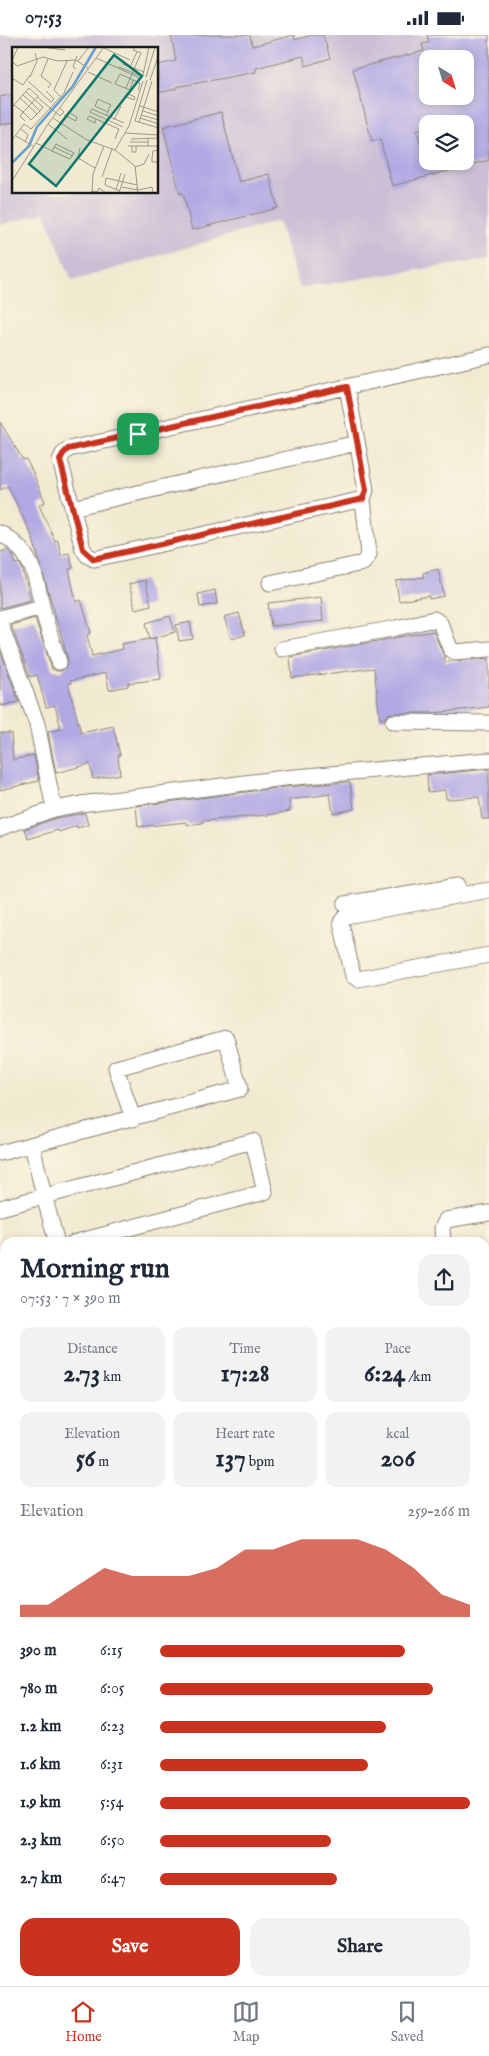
<!DOCTYPE html>
<meta charset="utf-8">
<style>
:root{--surface:#fff;--page:#f2f2f3;--text:#1f2937;--muted:#747a83;--line:#e0e1e3;--accent:#c8321e}
body{margin:0;font-family:"IM FELL English",serif;background:var(--page);color:var(--text);height:100vh;display:flex;flex-direction:column;font-size:19px;white-space:nowrap}
*{box-sizing:border-box;margin:0}
p{font-size:16px;color:var(--muted)}
.icon{flex:none;width:28px;height:28px;fill:none;stroke:currentColor;stroke-width:2;stroke-linecap:round;stroke-linejoin:round}
.map{position:relative;flex:1;overflow:hidden}
.sheet{position:absolute;left:0px;top:1202px;width:490px;height:749px;display:flex;flex-direction:column;background:var(--surface);border-radius:15px 15px 0 0;box-shadow:0 2px 8px #0003}
.sheet>*{flex:none}
.needle{width:32px;rotate:142deg}
.buttons{position:absolute;left:419px;top:15px;display:grid;gap:10px}
.buttons a{display:grid;place-items:center;width:55px;height:55px;border-radius:10px;background:var(--surface);box-shadow:0 2px 8px #0003;font-size:25px}
.pin{position:absolute;display:grid;place-items:center;width:42px;height:42px;color:#fff;margin:-21px;border-radius:10px;box-shadow:0 2px 8px #0006}
.round{display:grid;place-items:center;flex:none;width:52px;height:52px;border-radius:15px;background:var(--page)}
.headline{display:flex;align-items:center;justify-content:space-between;height:85px;padding:0 20px}
h1{font-size:28px;font-weight:700;line-height:38px}
.stats{display:grid;grid-template-columns:repeat(3,1fr);gap:8px;height:85px;padding:5px 20px}
.stats div{display:grid;align-content:center;border-radius:12px;background:var(--page);text-align:center}
.stats b{font-size:25px;font-weight:700}
.stats small{font-size:14px;font-weight:400}
.stats p{font-size:14px}
.chart{height:140px;padding:10px 20px}
.chart p{display:flex;justify-content:space-between}
.chart svg{width:100%;height:90px;margin-top:5px;fill:var(--accent);opacity:.7}
.primary-button{display:flex;gap:10px;margin-top:auto;padding:10px 20px}
.primary-button a{flex:1;height:58px;border-radius:15px;background:var(--accent);color:#fff;font-size:20px;font-weight:700;line-height:58px;text-align:center}
.primary-button a+a{background:var(--page);color:var(--text)}
ul{padding:0 20px;list-style:none;font-size:16px}
li{display:grid;grid-template-columns:80px 60px 1fr;align-items:center;height:38px}
li i{height:12px;border-radius:6px;background:var(--accent)}
.status{display:flex;justify-content:space-between;align-items:center;height:35px;padding:0 25px;background:var(--surface);direction:ltr}
.status svg{height:14px;fill:currentColor}
.dock{display:flex;justify-content:space-around;align-items:center;height:70px;border-top:1px solid var(--line);background:var(--surface);font-size:14px;color:var(--muted)}
.dock a{display:grid;justify-items:center;gap:2px}
.dock .selected{color:var(--accent)}
.map>svg:first-child{display:block}
.built{fill:#ecd1ea}
.industrial{fill:#cbbfd5;fill-rule:evenodd}
.building{fill:#b2a9e4;fill-rule:evenodd}
.lines{fill:none;stroke-linecap:round;stroke-linejoin:round}
.minor-casing{stroke:#878376;stroke-width:17}
.minor{stroke:#fff;stroke-width:15}
.route-casing{stroke:#fff;stroke-width:10}
.route{stroke:#c8321e;stroke-width:6}
.inset-river{fill:none;stroke:#649ed3;stroke-width:2.5}
.inset-road{fill:none;stroke:#9c9888;stroke-width:1}
.view{fill:#0f766e;fill-opacity:0.15;stroke:#0f766e;stroke-width:2.5}
.inset-edge{fill:none;stroke:#1c1c1c;stroke-width:2.5}
</style>
<div class="status"><b>07:53</b><svg viewBox="0 0 49 12"><path d="M0 12V9h3v3zM5 12V6h3v6zM10 12V3h3v9zM15 12V0h3v12zM26 1h20v11H26zM47 4h2v5h-2z"/></svg></div>
<div class="map">
<svg width="489" height="1951" viewBox="0 0 489 1951">
<rect width="100%" height="100%" fill="#fcf5e5"/>
<filter id="ink" filterUnits="userSpaceOnUse"><feTurbulence type="fractalNoise" baseFrequency=".02" numOctaves="2"/><feDisplacementMap in="SourceGraphic" scale="10" xChannelSelector="R" yChannelSelector="G"/><feConvolveMatrix kernelMatrix="1 2 1 2 8 2 1 2 1" color-interpolation-filters="sRGB"/></filter>
<filter id="wash" filterUnits="userSpaceOnUse"><feTurbulence type="fractalNoise" baseFrequency=".0096" numOctaves="4" result="noise"/><feDisplacementMap in="SourceGraphic" scale="20" xChannelSelector="R" yChannelSelector="G"/><feGaussianBlur stdDeviation="1.12" result="paint"/><feColorMatrix in="noise" values="0 0 0 0 0 0 0 0 0 0 0 0 0 0 0 0 0 1.4 0 .05"/><feComposite in="paint" operator="in"/></filter>
<g filter="url(#wash)">
<rect width="100%" height="100%" fill="#f2ead0"/>
<path class="built" d="M489 1854V1951H443L441 1946 421 1951H332L330 1946H485V1855Z"/>
<path class="industrial" d="M0 0H489V224L300 253 278 186 72 246 45 178 0 190ZM14 14H158V158H14ZM428 24H465V61H428ZM428 89H465V126H428Z"/>
<g id="blocks">
<path class="building" d="M171 0H250L252 11 294 0 295 5 312 0H323L330 23 306 31 303 21 256 33V37L176 52V54L158 58V30L176 26Z
M427 0H489V125L392 151 380 104 372 107 353 34 424 16 422 9 429 8ZM428 24H465V61H428ZM428 89H465V126H425L417 95 428 92Z
M14 59V87L0 90V62Z
M221 77 239 147 269 139 278 173 192 195 183 158 180 159 163 92Z
M0 387 23 425 26 424 33 438 45 467 39 470 55 506 58 505 61 520 69 518 73 533 69 534 76 567 81 565 91 598 87 600 92 621 122 614 121 609 155 603 161 644 128 648V651L109 655 106 638 70 646 71 648 68 649 81 698 113 691 120 720H118L120 739 93 744 90 729 56 738 48 697 61 694 55 670 46 672 37 640 30 642 11 590 35 583 52 634 57 636H62L68 629V624L32 501 8 451 0 455Z
M8 515 13 520 16 529 19 528 22 533 31 565 0 573V517Z
M438 534 444 561 429 564V561L399 566 396 546 424 542 423 538Z
M145 545 151 570 135 574 129 549Z
M215 555 217 569 200 572 198 559Z
M321 562 323 586 271 591 268 568Z
M239 578 245 600 231 604 224 582Z
M170 581 175 597 150 604 146 588Z
M190 587 193 604 179 606 176 590Z
M433 596 444 621 445 627 489 623V672L434 678H393L388 679 384 684H380L374 633 292 643 290 622Z
M0 615 19 667 0 671Z
M0 698H11L13 725 34 720 39 746 0 755Z
M489 734V784H482L479 762 446 764 445 755 428 757 427 740Z
M350 747 354 774 333 778 330 759 289 765 290 776 268 780 203 786V788L187 790V787L138 792 136 771 285 752Z
M85 778 88 790 77 793V791L59 797 58 795 28 804 25 794 56 783Z"/>
</g>
</g>
<g filter="url(#ink)">
<use href="#blocks" fill-opacity="0" stroke="#878376" stroke-width="1"/>
<g class="lines">
<g class="minor-casing">
<path id="minor" d="M347 352 366 455 363 464 94 524 87 520 83 514 60 425 63 419 69 414 489 320
M72 473 357 408
M0 498C31 515 36 540 42 571 46 590 53 609 59 627
M270 548 363 528 369 519 363 464
M0 583 42 572
M0 588 37 689 54 774
M282 614 396 593 434 584 440 588 451 615 455 617 489 614
M393 687 489 688
M0 793 54 774 81 769 284 743 489 725
M489 855 346 881 341 887 353 941 358 944 489 920
M345 869 459 850
M32 1110 44 1161 57 1208
M0 1118 240 1054 226 1003 116 1033 133 1084
M0 1173 253 1106 265 1157 73 1208
M443 1208 442 1193 446 1185 489 1178
M485 1219H489
M0 1227 5 1225
M485 1276 489 1275
M485 1301H489
M0 1453 5 1451
M0 1523 5 1539
M485 1573 489 1572
M0 1583 5 1581
M0 1638 5 1637
M485 1795 489 1794
M485 1813 489 1812
M0 1852 5 1851
M0 1914 5 1913
M0 1924 3 1929 5 1942
M141 1946 143 1951
M263 1946 264 1951
M320 1946 321 1951
M217 1951 233 1946"/>
</g>
<use href="#minor" class="minor"/>
</g>
</g>
<g class="lines" filter="url(#ink)">
<g class="route-casing">
<path id="route" d="M347 352 366 455 363 464 94 524 83 514 60 425 63 419 68 414Z"/>
</g>
<use href="#route" class="route"/>
</g>
<g transform="translate(12 12)">
<rect width="146" height="146" fill="#f2ead0"/>
<path class="inset-river" d="M0 116 17 99 25 80 61 39 84 0"/>
<path class="inset-road" d="M30 0 53 3M92 1 118 13M84 11 128 31M0 14 6 0M0 14 5 19 31 10 46 14 64 13 77 22M66 14 77 0M112 14 111 17 132 25M107 20 129 29M118 20 125 5M64 22 61 20 65 9M76 25 100 36M131 28 137 0M18 30 25 14 23 6M134 30 143 0M0 31 11 38 18 28M121 33 118 43 103 37 108 27 128 36 126 43M135 33 123 74 147 81M138 33 147 7M16 34 39 55 42 52 34 44M36 41 39 37 29 29 36 12M114 41 129 6 121 3 123 0M14 45 31 60 28 64M11 48 20 56 28 64 19 73 11 65 20 56 25 50 48 69 52 65 48 61M112 49 122 53 123 50 114 46M49 50 42 43 55 14M8 51 25 67M2 58 11 65 8 69 13 74M128 59 147 65M0 60 17 41 27 50M131 64 147 69M52 68 64 74 65 70 56 65M94 68 96 65 97 61 99 58 86 52 83 59 96 65M129 68 147 73M41 71 75 93 103 103 123 119 126 146M128 71 147 77M84 72 83 76 75 72 77 69 84 72 107 82 103 92M102 73 109 59M127 75 140 34M36 77 55 92M111 80 78 65 80 62 112 76M9 82 16 88 13 95M113 86 147 88M4 89 21 99M136 91V99H147M119 92 147 91M0 93 12 77 19 82 52 46 61 25M118 95H136M24 96 40 104 58 112 62 106 44 97 40 104M116 99H136M120 99V105H124V99M42 100 61 109M68 101 66 111 83 121M103 103 117 79 131 34M147 103 141 104 140 111V115H147M123 120 132 117 137 107M90 130 100 102M0 134 36 77 92 0M110 140 125 143V140M104 143 109 126M126 143 140 140 141 146M79 144 85 145 87 141 94 146M108 144 93 138 94 131 125 138M80 146 81 127 92 99M107 146 113 127"/>
<path class="view" d="M102 8 130 29 44 139 17 117Z"/>
<rect width="146" height="146" class="inset-edge"/>
</g>
</svg>
<div class="buttons">
<a><svg class="needle" viewBox="-14 -14 28 28"><path d="M0-13l5 13h-10z" fill="#e53935"/><path d="M0 13l5-13h-10z" fill="#747a83"/></svg></a>
<a><svg class="icon" aria-label="layers" viewBox="0 0 24 24"><path d="M12 4l9 5-9 5-9-5zM3 14l9 5 9-5"/></svg></a>
</div>
<div class="pin" style="left:138px;top:399px;background:#1e9e55"><svg class="icon" aria-label="arrive" viewBox="0 0 24 24"><path d="M6 21V4h12l-3 4 3 4H6"/></svg></div>
<section class="sheet">
<div class="headline"><div><h1>Morning run</h1><p>07:53 · 7 × 390 m</p></div><a class="round"><svg class="icon" aria-label="share" viewBox="0 0 24 24"><path d="M12 15V3M7 8l5-5 5 5M5 13v7h14v-7"/></svg></a></div>
<div class="stats">
<div><p>Distance</p><b>2.73<small> km</small></b></div>
<div><p>Time</p><b>17:28</b></div>
<div><p>Pace</p><b>6:24<small> /km</small></b></div>
</div>
<div class="stats">
<div><p>Elevation</p><b>56<small> m</small></b></div>
<div><p>Heart rate</p><b>137<small> bpm</small></b></div>
<div><p>kcal</p><b>206</b></div>
</div>
<div class="chart"><p><span>Elevation</span>259–266 m</p>
<svg viewBox="0 0 160 44" preserveAspectRatio="none"><path d="M0 44V38L10 38L20 29L30 20L40 24L50 24L60 24L70 20L80 11L90 11L100 6L110 6L120 6L130 11L140 20L150 33L160 38V44z"/></svg>
</div>
<ul>
<li><b>390 m</b>6:15<i style="width:79%"></i></li>
<li><b>780 m</b>6:05<i style="width:88%"></i></li>
<li><b>1.2 km</b>6:23<i style="width:73%"></i></li>
<li><b>1.6 km</b>6:31<i style="width:67%"></i></li>
<li><b>1.9 km</b>5:54<i style="width:100%"></i></li>
<li><b>2.3 km</b>6:50<i style="width:55%"></i></li>
<li><b>2.7 km</b>6:47<i style="width:57%"></i></li>
</ul>
<div class="primary-button"><a>Save</a><a>Share</a></div>
</section>
</div>
<nav class="dock">
<a class="selected"><svg class="icon" aria-label="home" viewBox="0 0 24 24"><path d="M3 11l9-7 9 7M6 9v11h12V9"/></svg>Home</a>
<a><svg class="icon" aria-label="map" viewBox="0 0 24 24"><path d="M3 6l6-2 6 2 6-2v14l-6 2-6-2-6 2zM9 4v14M15 6v14"/></svg>Map</a>
<a><svg class="icon" aria-label="saved" viewBox="0 0 24 24"><path d="M7 4h10v16l-5-4-5 4z"/></svg>Saved</a>
</nav>
